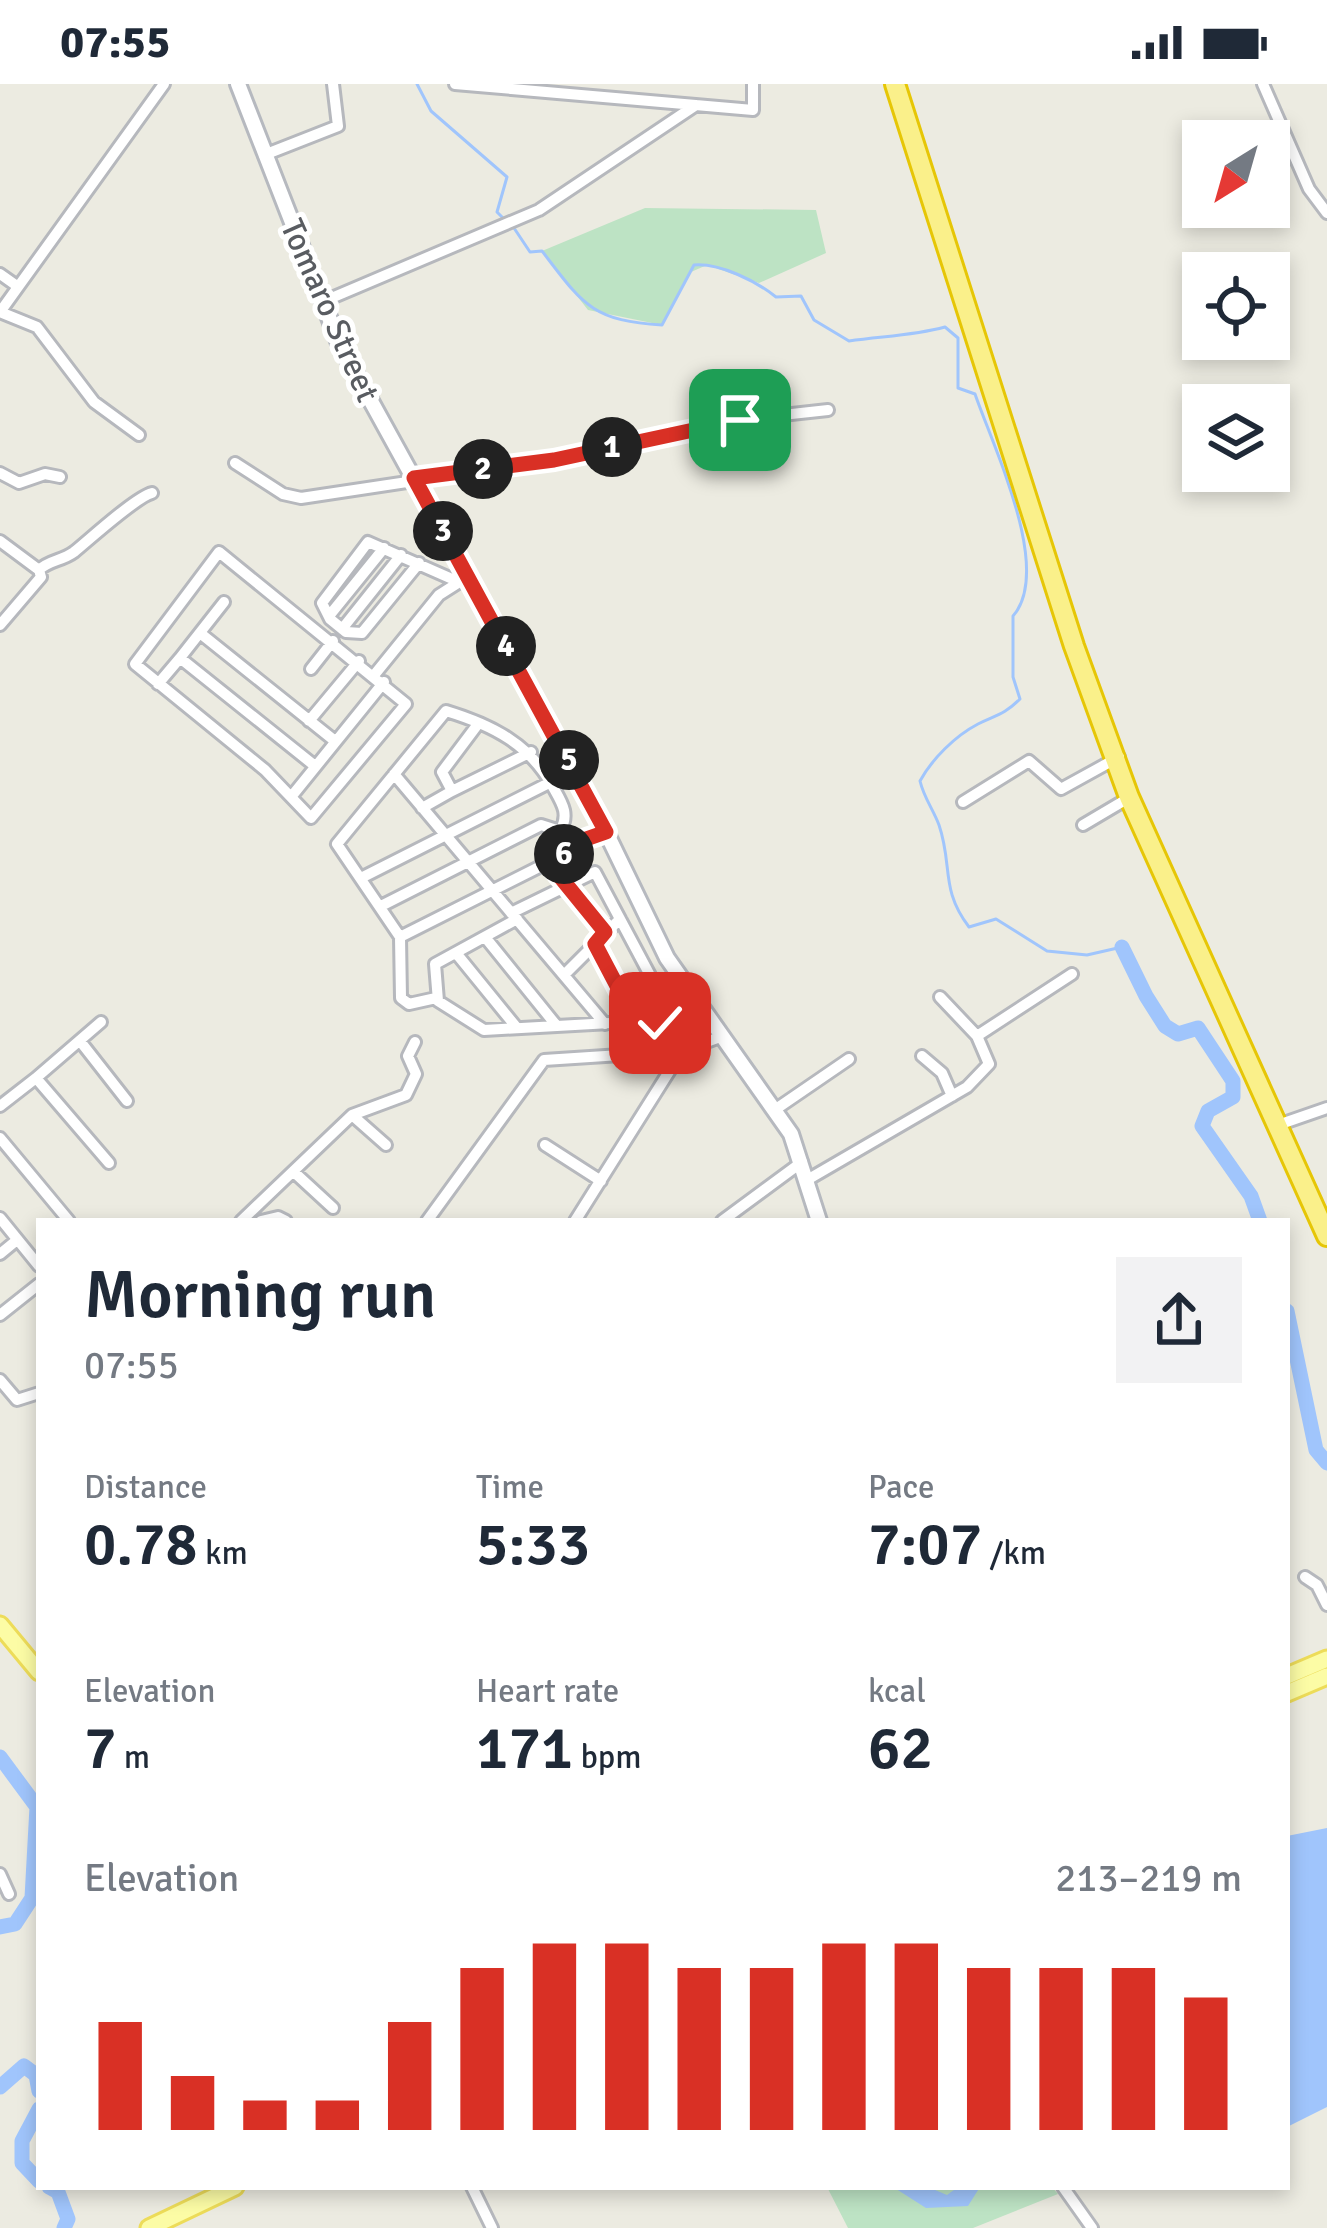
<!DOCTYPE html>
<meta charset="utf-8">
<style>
:root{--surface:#fff;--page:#f2f2f3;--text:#1f2937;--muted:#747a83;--accent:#d93025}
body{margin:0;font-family:Signika,sans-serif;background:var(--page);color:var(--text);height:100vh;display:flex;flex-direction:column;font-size:45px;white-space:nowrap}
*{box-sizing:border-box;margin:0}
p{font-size:39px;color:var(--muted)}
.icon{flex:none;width:66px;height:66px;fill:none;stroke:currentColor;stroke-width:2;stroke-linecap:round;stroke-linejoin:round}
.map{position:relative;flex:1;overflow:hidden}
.details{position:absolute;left:36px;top:1134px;width:1254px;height:972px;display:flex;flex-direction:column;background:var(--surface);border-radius:0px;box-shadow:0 6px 18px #0003}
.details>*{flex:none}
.needle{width:78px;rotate:217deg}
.tools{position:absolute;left:1182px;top:36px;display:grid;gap:24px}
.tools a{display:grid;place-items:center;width:108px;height:108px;border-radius:0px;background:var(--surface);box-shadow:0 6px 18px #0003;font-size:60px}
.pin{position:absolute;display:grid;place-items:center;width:102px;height:102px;color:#fff;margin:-51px;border-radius:24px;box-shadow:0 6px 18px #0006}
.km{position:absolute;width:60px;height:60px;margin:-30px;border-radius:50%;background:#222;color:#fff;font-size:33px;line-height:60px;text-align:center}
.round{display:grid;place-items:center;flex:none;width:126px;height:126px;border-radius:0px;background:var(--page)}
.overview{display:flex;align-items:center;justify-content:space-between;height:204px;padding:0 48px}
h1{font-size:66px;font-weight:600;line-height:90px}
.figures{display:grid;grid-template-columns:repeat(3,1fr);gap:18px;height:204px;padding:12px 48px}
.figures div{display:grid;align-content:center}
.figures b{font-size:60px;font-weight:600}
.figures small{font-size:33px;font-weight:400}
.figures p{font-size:33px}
.chart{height:336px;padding:24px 48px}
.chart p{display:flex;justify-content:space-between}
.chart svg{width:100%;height:216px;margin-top:12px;stroke:var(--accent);stroke-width:6}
.status{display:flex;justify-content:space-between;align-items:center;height:84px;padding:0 60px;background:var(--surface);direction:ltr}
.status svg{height:33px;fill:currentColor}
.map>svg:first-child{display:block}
.green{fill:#bde3c4}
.water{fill:#a0c5fc}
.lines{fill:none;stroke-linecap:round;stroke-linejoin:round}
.stream{stroke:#a0c5fc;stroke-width:3}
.river{stroke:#a0c5fc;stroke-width:15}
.street-casing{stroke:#b6b8bd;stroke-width:16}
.secondary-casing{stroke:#b6b9bf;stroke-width:20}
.primary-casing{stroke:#eddc59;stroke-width:21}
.highway-casing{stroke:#e6c606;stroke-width:24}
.street{stroke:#fff;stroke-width:10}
.secondary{stroke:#fff;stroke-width:14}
.primary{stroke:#fcfca5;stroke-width:15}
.highway{stroke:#faf08a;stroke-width:18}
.route-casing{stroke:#fff;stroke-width:24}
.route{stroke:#d93025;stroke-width:15}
.labels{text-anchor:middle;stroke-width:10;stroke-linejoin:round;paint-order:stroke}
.street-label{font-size:33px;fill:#595c61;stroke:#fff}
</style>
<div class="status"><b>07:55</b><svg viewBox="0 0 49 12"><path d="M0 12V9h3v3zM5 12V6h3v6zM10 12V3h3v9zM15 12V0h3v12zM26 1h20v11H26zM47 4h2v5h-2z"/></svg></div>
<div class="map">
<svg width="1327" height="2144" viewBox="0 0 1327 2144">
<rect width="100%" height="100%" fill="#ecebe1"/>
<path class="green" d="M645 124 816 126 826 169 759 199 707 181 691 188 662 241 588 226 542 167Z
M827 2103H1052L1058 2110 973 2144H848Z"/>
<path class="water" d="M1327 1744V2023L1287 2043V1752Z
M893 2103H928L947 2111 958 2103H980L968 2122 926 2124Z"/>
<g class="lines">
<path class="stream" d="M417 0 431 27 507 93 497 128 504 135
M512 141 530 168 542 167C582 219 591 237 662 241L694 181C720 179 756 197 776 213L801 212 814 236 849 257C882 252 912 252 945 243L958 254V304L975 310C994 365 1053 486 1013 532V593L1020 615C1004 631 996 631 978 640 955 652 932 675 920 697 924 714 933 725 939 741 953 782 940 805 969 843L996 835 1047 867 1087 871 1122 863"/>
<path class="river" d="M1122 863 1146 912 1165 942 1178 950 1198 944 1233 997V1013L1208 1027 1202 1042 1251 1112 1260 1137
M1287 1227 1316 1366 1327 1379
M0 1673 37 1723 32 1814 15 1840 0 1843
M0 2003 24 1982 36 1991 39 2007
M39 2025 22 2057V2079L39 2097
M49 2103 58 2108 68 2135 64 2144"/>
<g class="street-casing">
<path id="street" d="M455 0 753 26V0
M1263 0 1309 105 1327 129
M264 71 338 42 333 0
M0 190 17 202
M322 218 539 126 696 21
M0 228 164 0
M0 228 37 243 94 318 139 351
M235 379 283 410 301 414 553 376 728 337 828 326
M0 389 19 399 45 390 60 393
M0 457 39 486 41 493 0 541
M219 468 406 620 311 734 265 686 135 580Z
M419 479 362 549 346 548 330 535 322 519 368 458 459 498
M39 486C49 476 62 477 74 468 90 455 136 413 152 409
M329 532 384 464
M342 545 401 471
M200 549 335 657
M180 574 224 518
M311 585 333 557
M375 590 439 511 461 497
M158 600 180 574 315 682
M309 637 359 577
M478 640 442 688 452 707 531 668
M394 690 605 940
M291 713 384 598
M963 718 1029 677 1061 705 1119 673
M422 724 452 707
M1083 741 1132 712
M566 762 606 748
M548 778 605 848
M361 794 551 698
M381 822 541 741 560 747C570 730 562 719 553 703 530 660 492 641 446 627L337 760 400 853 401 914 409 920 436 914
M511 829 595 788 661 912 664 936 484 946 438 917 435 880 517 835
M400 853 561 772 566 762 560 747
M485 853 556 941
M595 859 637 940
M456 869 517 944
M565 890 620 835
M977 952 1072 890
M80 957 127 1017
M922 972 942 989 952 1012
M36 994 101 938
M0 1022 36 994 109 1079
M776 1025 849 975
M352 1031 386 1061
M1275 1042 1327 1024
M0 1054 69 1137
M545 1061 601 1097
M295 1089 333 1124
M807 1096 967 1003 989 980 977 952 940 913
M0 1134 39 1182
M241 1137 352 1031 406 1011 416 990 408 972 415 958
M261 1137 278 1133 286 1137
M427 1137 544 976 682 967 720 953
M575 1137 682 967
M722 1137 802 1078
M0 1170 17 1156
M0 1231 39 1200
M0 1296 17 1316 39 1309
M1305 1493 1317 1501 1327 1521
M0 1790 9 1810
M472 2103 492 2144
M1063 2103 1092 2144"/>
</g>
<g class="secondary-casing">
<path id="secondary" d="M238 0 339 259 591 717 667 874 791 1050 819 1137"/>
</g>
<g class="primary-casing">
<path id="primary" d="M0 1541 39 1588
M1287 1592 1327 1575
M1287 1609 1327 1592
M149 2144 235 2103"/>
</g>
<g class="highway-casing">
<path id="highway" d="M895 0 1074 562 1129 713 1327 1152"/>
</g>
<use href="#street" class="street"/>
<use href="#secondary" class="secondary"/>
<use href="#primary" class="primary"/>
<use href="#highway" class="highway"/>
</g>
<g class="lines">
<g class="route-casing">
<path id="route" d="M660 939 637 940 595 860 605 848 548 778 564 769 566 762 606 748 414 394 554 376 740 336"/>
</g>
<use href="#route" class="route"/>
</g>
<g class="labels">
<g class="street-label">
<text transform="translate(331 226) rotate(66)" y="12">Tomaro Street</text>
</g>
</g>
</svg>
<div class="tools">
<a><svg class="needle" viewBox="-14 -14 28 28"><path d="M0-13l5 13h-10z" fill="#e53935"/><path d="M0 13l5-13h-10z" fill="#747a83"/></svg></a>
<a><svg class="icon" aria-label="locate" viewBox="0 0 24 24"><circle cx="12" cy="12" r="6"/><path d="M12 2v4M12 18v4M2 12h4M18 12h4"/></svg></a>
<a><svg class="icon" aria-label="layers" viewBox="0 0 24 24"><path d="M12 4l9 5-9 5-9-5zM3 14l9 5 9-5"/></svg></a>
</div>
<div class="pin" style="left:740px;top:336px;background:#1e9e55"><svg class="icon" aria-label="arrive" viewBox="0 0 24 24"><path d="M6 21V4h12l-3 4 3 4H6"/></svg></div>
<div class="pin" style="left:660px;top:939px;background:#d93025"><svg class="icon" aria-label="check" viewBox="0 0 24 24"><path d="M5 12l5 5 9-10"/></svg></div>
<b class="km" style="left:612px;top:363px">1</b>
<b class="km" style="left:483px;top:385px">2</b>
<b class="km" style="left:443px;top:447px">3</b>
<b class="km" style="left:506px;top:562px">4</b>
<b class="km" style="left:569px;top:676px">5</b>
<b class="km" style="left:564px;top:770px">6</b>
<section class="details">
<div class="overview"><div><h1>Morning run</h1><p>07:55</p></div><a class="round"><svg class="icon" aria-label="share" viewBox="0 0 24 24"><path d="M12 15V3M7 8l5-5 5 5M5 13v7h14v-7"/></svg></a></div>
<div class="figures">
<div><p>Distance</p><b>0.78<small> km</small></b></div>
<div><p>Time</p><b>5:33</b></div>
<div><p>Pace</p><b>7:07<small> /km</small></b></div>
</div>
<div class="figures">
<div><p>Elevation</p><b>7<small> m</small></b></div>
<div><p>Heart rate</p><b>171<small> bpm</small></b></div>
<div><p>kcal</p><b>62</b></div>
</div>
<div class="chart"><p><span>Elevation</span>213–219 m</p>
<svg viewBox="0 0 160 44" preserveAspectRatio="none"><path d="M5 44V22M15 44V33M25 44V38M35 44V38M45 44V22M55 44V11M65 44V6M75 44V6M85 44V11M95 44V11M105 44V6M115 44V6M125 44V11M135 44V11M145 44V11M155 44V17"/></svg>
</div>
</section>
</div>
